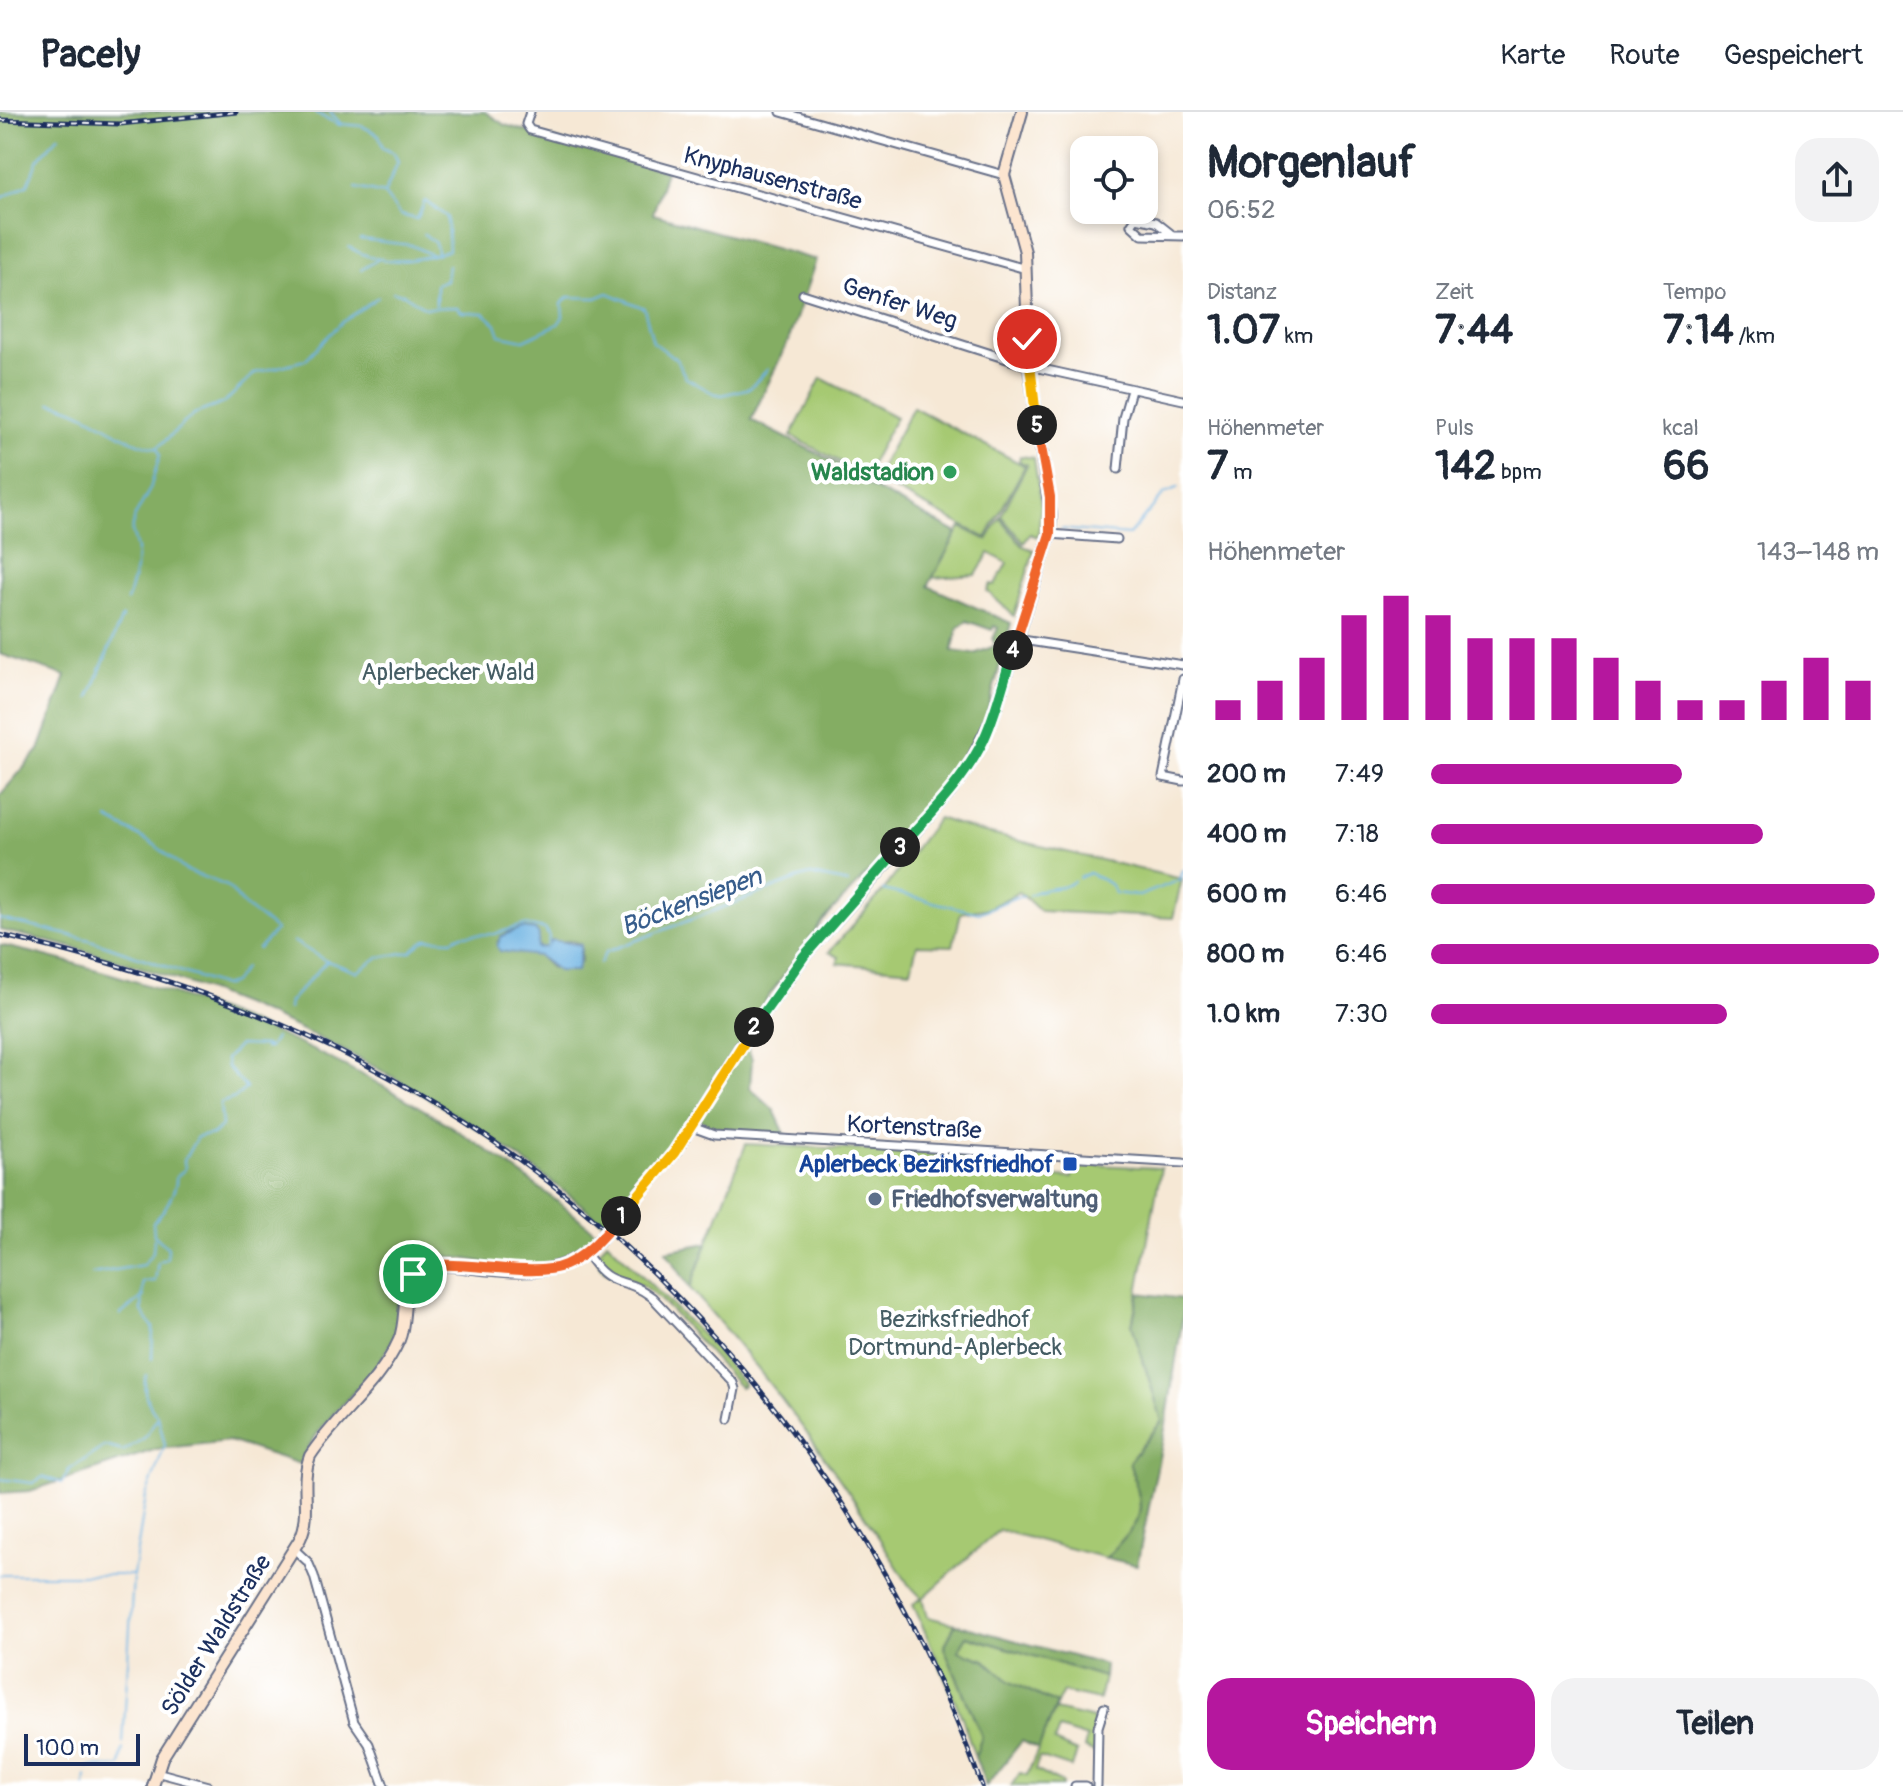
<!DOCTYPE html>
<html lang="de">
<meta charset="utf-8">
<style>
:root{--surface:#fff;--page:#f2f2f3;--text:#1f2937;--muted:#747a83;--line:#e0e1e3;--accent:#b5179e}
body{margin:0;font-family:Pangolin,sans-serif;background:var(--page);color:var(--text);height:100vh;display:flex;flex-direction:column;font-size:30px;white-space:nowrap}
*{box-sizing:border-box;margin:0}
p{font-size:26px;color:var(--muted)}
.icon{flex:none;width:44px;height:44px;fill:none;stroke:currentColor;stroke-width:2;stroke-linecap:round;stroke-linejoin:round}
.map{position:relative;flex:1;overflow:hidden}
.drawer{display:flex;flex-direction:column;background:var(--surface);width:720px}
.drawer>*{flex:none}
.buttons{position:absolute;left:1070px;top:24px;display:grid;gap:16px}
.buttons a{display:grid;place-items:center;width:88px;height:88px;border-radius:16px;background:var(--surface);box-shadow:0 4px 12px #0003;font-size:40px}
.scale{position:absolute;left:24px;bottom:20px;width:116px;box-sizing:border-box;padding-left:8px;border:4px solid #1b2f5e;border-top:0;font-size:22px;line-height:28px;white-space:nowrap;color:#1b2f5e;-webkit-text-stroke:6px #fff;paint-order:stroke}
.pin{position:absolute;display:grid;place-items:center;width:68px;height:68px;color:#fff;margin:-34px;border:4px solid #fff;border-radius:50%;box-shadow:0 2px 8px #0007}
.km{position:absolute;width:40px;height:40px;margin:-20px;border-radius:50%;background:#222;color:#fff;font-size:22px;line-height:40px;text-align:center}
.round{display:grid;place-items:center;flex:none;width:84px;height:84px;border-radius:24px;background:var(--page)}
.headline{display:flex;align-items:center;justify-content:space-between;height:136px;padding:0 24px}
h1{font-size:44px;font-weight:800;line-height:60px}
.stats{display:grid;grid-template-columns:repeat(3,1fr);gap:12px;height:136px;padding:8px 24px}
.stats div{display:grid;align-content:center}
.stats b{font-size:40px;font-weight:800}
.stats small{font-size:22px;font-weight:400}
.stats p{font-size:22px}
.chart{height:224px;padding:16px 24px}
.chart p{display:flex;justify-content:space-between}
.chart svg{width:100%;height:144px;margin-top:8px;stroke:var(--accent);stroke-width:6}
.action{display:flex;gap:16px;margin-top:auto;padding:16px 24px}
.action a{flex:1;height:92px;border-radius:24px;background:var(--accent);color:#fff;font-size:32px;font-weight:800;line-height:92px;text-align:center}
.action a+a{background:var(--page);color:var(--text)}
ul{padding:0 24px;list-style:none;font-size:26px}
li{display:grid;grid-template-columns:128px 96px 1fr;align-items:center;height:60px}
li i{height:20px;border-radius:10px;background:var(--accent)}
header{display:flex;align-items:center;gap:48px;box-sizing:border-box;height:112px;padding:0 40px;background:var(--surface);border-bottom:2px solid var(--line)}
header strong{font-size:38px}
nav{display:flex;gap:44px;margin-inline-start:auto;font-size:28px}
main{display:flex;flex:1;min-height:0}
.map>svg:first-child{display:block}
.green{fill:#a6c972;stroke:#607c68;stroke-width:2}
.forest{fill:#84ad64;stroke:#506e61;stroke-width:2;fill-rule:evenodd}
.water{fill:#6cb2e2;stroke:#4470a0;stroke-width:2}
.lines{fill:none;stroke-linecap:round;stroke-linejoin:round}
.stream{stroke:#6cb2e2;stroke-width:2}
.street-casing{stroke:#687088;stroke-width:11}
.secondary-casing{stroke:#687088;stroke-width:14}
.street{stroke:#fff;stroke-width:7}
.secondary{stroke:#fce5d0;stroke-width:10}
.rail-casing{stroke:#1b2f5e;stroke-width:5}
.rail{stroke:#fff;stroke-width:2;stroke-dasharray:6;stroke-linecap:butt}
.secondary-bridge-casing{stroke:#687088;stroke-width:14;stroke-linecap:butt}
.secondary-bridge{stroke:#fce5d0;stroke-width:10}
.split-1-casing{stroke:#fff;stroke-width:16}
.split-2-casing{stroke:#fff;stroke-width:16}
.split-3-casing{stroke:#fff;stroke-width:16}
.split-4-casing{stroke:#fff;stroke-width:16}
.split-5-casing{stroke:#fff;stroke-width:16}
.split-6-casing{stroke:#fff;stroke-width:16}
.split-1{stroke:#f0652b;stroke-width:10}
.split-2{stroke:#f5b400;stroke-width:10}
.split-3{stroke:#22a559;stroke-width:10}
.split-4{stroke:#22a559;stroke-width:10}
.split-5{stroke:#f0652b;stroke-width:10}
.split-6{stroke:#f5b400;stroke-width:10}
.leisure-dot{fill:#2e9e5b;stroke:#fff;stroke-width:3}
.transit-dot{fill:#1a4fb4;stroke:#fff;stroke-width:3}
.service-dot{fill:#5c6f8a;stroke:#fff;stroke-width:3}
.labels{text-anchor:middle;stroke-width:8;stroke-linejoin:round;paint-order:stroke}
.street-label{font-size:24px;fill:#1b2f5e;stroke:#fff}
.leisure-label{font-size:24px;font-weight:bold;fill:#27864d;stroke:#fff;text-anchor:end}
.park-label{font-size:24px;fill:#455d64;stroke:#fff}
.transit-label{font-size:24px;font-weight:bold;fill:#164399;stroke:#fff;text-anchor:end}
.service-label{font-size:24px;font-weight:bold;fill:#4e5e75;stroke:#fff;text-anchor:start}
.water-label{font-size:26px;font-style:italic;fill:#375d8c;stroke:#fff}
</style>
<header>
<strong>Pacely</strong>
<nav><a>Karte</a><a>Route</a><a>Gespeichert</a></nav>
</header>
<main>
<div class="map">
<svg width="1183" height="1674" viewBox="0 0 1183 1674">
<rect width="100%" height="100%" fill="#fff"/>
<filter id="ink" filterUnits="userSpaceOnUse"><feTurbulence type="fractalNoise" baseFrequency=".0125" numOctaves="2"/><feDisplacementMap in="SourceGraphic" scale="16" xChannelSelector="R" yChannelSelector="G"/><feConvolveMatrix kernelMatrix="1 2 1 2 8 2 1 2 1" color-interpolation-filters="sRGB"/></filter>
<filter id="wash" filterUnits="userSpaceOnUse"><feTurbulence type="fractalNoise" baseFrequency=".006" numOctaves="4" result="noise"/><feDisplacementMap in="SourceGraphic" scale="32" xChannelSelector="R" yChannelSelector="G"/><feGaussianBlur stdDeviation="1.8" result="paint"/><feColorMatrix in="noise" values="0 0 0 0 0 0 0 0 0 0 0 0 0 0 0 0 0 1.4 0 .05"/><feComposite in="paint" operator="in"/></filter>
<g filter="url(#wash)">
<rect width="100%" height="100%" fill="#f6e8d5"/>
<path class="green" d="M821 266 896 305 865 363 791 324Z
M913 295 1025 354 986 426 874 367Z
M1020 344 1034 346 1041 393 1038 425 1030 422 1024 431 1001 404 1027 353 1019 349Z
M1000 406 1023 434 1034 438 1014 504 987 479 991 472 995 473 1007 451 989 441 976 463 932 466 961 415 987 428Z
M938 706 977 719 1182 767 1173 806 1040 799 1019 780 989 796 961 801 953 834 917 833 911 858 837 851 839 845 829 840 883 779Z
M746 1032 1001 1045 1041 1051V1064L1072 1066V1052L1161 1056 1132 1213 1162 1309 1129 1350C1147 1405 1145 1403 1106 1446L999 1418 923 1486 928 1505 955 1512 944 1536 982 1625 975 1645 962 1605 913 1492 922 1486 908 1472C844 1367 772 1269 690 1176Z
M607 1129 708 1229 744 1273 740 1275C714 1248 673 1196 645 1175 629 1164 598 1169 597 1143Z
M967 1524 1104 1565 1099 1588 1063 1580 1057 1592 1010 1570 985 1548 958 1539Z
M1055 1598 1094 1607 1095 1641 1084 1636 1087 1626 1059 1617 1054 1630 1077 1640 1072 1656 1039 1645 1035 1658 1062 1671V1674H1011L1020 1661 1027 1663Z"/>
<path class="forest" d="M0 0H485L505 13 666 59 653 102 816 148 789 227 751 308 866 366 864 371 957 421 928 474 1011 511 982 621 963 654 940 684 822 810 742 922 752 947 750 976 774 998 787 1026 717 1020 693 1002 655 1056 605 1112C422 961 232 868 0 818V683L39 638 66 564 0 542ZM967 509 992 518 994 514 998 516 993 527 995 534 974 542 952 539 958 516ZM510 818 543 837C554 831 570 825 581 833V850L551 856 539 844 498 829Z
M0 833C230 885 415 970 597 1121 532 1194 456 1121 413 1153 394 1167 403 1203 395 1223 373 1272 320 1303 300 1352L229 1329 157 1337 30 1379 0 1381Z
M707 1131 690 1176 666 1139Z
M1139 1181 1183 1187V1203L1166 1312 1137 1453 1106 1446C1145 1403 1147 1405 1129 1350L1162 1309 1132 1213Z
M955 1512 1105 1553 1104 1565 967 1524 958 1539 985 1548 1010 1570 1057 1592 1038 1637 1022 1629 986 1674 975 1645 982 1624 944 1536Z"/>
<path class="water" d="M522 816 535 818 539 823 537 836 547 835 551 828 581 833 577 859H558L539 844 500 839 497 834 501 824Z"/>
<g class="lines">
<path class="stream" d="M313 0 340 13
M330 0 341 12 362 14 379 23 383 36 394 41 398 50 384 82 400 103 417 107 425 89 447 105 449 138C415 150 381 155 349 135
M356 76 384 82
M0 87 28 72 38 47 59 24
M424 122 435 131 438 143
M360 127 411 133 432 143
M361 158 377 148
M393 180 404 182 425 196 457 195 462 200 484 201 496 212 500 223 524 228 558 212 563 205 562 192 568 185 596 186 608 181 644 196 653 230 676 247 686 266 713 281 722 283 750 276 768 257
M436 193V172L446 168 448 153
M51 291C91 297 118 330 157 336L194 302 224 291 255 261 305 248 341 211 378 185
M1061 417 1129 423 1165 381 1179 375
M127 489 136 457 137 437 132 419 135 404 150 377 160 343 158 337
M89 586 122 505
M108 707 155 733 185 758 227 774 245 794 276 818 258 837
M1079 766 1089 761 1110 772 1115 781 1139 784 1180 768 1183 758
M883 778 979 801 1016 785H1023
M1029 783C1044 773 1061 780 1074 769
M0 807 90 828 223 874 233 871 244 856
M293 829 326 849
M600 851 606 840 800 766 811 763 848 771
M288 897 289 890 327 849 357 860 379 845 410 840 426 827 452 828 462 823 494 822 524 813 545 817 549 825 547 835
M264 936H269L275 926
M92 1162 143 1153 153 1140 154 1127
M120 1203 144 1184
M152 1247 153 1215 142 1200 143 1170 155 1169 158 1150 167 1146 168 1136 154 1123 153 1110C163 1103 178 1076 176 1065L185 1057 184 1048 197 1025 214 1022 222 1014 220 991 235 986 246 976 227 955 226 947 239 933 267 934
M0 1367 33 1371 43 1365 62 1371 69 1358 105 1334 123 1339 143 1327 158 1305C147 1291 142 1280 146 1263
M0 1463H133L146 1384 165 1333 158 1305
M123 1631 133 1465
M87 1655 120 1654 123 1637
M85 1674 86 1664"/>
</g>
</g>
<g filter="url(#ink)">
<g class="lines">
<g class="street-casing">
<path id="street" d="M530 0 526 12 530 18 1026 157
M781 0 1004 63
M1170 121 1156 110 1136 106 1131 113 1142 123 1183 124
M803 182 1029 254 1183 288
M1118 357 1123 306 1131 278
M1050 422 1117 427
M1016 527 1183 553
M1183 567 1163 665 1183 669
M692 1015 714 1023 1183 1051
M586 1141C613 1181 621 1161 652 1185L733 1271 735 1277 729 1307
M294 1437 308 1450 314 1464 354 1610 369 1632 384 1674
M156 1660 208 1674
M1075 1674H1086
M1097 1674 1098 1615 1104 1596"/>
</g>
<g class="secondary-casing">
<path id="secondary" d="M610 1115 674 1041 748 923 804 844 950 680 968 655 993 604 1050 422 1051 403 1029 254 1025 140 1004 63 1022 0
M153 1674 162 1646 300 1427C313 1400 299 1372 310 1344 336 1304 379 1273 399 1228 408 1208 400 1172 417 1158 427 1150 441 1153 453 1154 508 1159 560 1172 601 1126"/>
</g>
<use href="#street" class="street"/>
<use href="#secondary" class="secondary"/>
<g class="rail-casing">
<path id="rail" d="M0 8 120 12 236 0
M0 823C105 847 206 878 305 923 627 1069 862 1345 982 1674"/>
</g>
<use href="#rail" class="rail"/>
<g class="secondary-bridge-casing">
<path id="secondary-bridge" d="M601 1126 610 1115"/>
</g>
<use href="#secondary-bridge" class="secondary-bridge"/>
</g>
</g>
<g class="lines" filter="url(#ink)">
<g class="split-1-casing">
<path id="split-1" d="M413 1162C435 1138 527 1170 565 1153 589 1143 604 1122 621 1104"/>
</g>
<g class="split-2-casing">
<path id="split-2" d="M621 1104 674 1041 754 915"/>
</g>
<g class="split-3-casing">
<path id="split-3" d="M754 915 804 844 900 735"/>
</g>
<g class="split-4-casing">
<path id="split-4" d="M900 735C931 701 964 669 984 627 997 599 1004 568 1013 538"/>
</g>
<g class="split-5-casing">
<path id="split-5" d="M1013 538 1050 422V385L1037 313"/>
</g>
<g class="split-6-casing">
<path id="split-6" d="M1027 227 1037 313"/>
</g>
<use href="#split-1" class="split-1"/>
<use href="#split-2" class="split-2"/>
<use href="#split-3" class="split-3"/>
<use href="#split-4" class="split-4"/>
<use href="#split-5" class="split-5"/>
<use href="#split-6" class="split-6"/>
</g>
<circle class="leisure-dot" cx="950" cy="360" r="8"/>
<rect class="transit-dot" x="1062" y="1044" width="16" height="16" rx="4"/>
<circle class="service-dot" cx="875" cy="1087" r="8"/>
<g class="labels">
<g class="street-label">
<text transform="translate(773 66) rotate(15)" y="8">Knyphausenstraße</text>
<text transform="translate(900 191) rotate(18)" y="8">Genfer Weg</text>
<text transform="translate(914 1015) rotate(3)" y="8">Kortenstraße</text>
<text transform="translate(216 1523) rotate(-58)" y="8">Sölder Waldstraße</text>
</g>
<g class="leisure-label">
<text x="934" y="368">Waldstadion</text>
</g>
<g class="park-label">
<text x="448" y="568">Aplerbecker Wald</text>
<text x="955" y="1215">Bezirksfriedhof<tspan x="955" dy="28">Dortmund-Aplerbeck</tspan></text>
</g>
<g class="transit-label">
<text x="1054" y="1060">Aplerbeck Bezirksfriedhof</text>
</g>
<g class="service-label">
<text x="891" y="1095">Friedhofsverwaltung</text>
</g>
<g class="water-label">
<text transform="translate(691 789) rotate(-21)" y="9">Böckensiepen</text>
</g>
</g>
</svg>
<div class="buttons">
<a><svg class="icon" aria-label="locate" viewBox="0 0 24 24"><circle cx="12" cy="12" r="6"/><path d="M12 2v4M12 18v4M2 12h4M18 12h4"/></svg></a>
</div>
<div class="scale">100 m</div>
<div class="pin" style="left:413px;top:1162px;background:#1e9e55"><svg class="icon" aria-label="arrive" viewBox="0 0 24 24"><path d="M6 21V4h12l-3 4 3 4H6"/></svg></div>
<div class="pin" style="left:1027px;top:227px;background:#d93025"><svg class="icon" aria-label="check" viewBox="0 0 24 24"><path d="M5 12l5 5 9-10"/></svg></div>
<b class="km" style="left:621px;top:1104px">1</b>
<b class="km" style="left:754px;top:915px">2</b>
<b class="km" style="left:900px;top:735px">3</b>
<b class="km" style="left:1013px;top:538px">4</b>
<b class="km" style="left:1037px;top:313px">5</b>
</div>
<section class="drawer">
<div class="headline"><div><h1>Morgenlauf</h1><p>06:52</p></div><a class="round"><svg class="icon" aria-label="share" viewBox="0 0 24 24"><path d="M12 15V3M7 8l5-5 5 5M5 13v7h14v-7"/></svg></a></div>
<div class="stats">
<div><p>Distanz</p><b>1.07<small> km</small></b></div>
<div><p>Zeit</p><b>7:44</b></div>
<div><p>Tempo</p><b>7:14<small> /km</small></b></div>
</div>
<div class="stats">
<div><p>Höhenmeter</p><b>7<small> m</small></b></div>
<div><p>Puls</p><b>142<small> bpm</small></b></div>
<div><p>kcal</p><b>66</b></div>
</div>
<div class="chart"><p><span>Höhenmeter</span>143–148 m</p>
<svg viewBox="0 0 160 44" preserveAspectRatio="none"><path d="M5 44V38M15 44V32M25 44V25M35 44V12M45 44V6M55 44V12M65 44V19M75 44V19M85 44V19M95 44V25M105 44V32M115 44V38M125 44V38M135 44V32M145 44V25M155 44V32"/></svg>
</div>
<ul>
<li><b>200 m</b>7:49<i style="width:56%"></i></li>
<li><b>400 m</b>7:18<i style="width:74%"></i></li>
<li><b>600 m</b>6:46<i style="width:99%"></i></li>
<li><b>800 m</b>6:46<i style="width:100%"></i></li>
<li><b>1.0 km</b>7:30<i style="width:66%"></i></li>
</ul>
<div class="action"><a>Speichern</a><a>Teilen</a></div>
</section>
</main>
